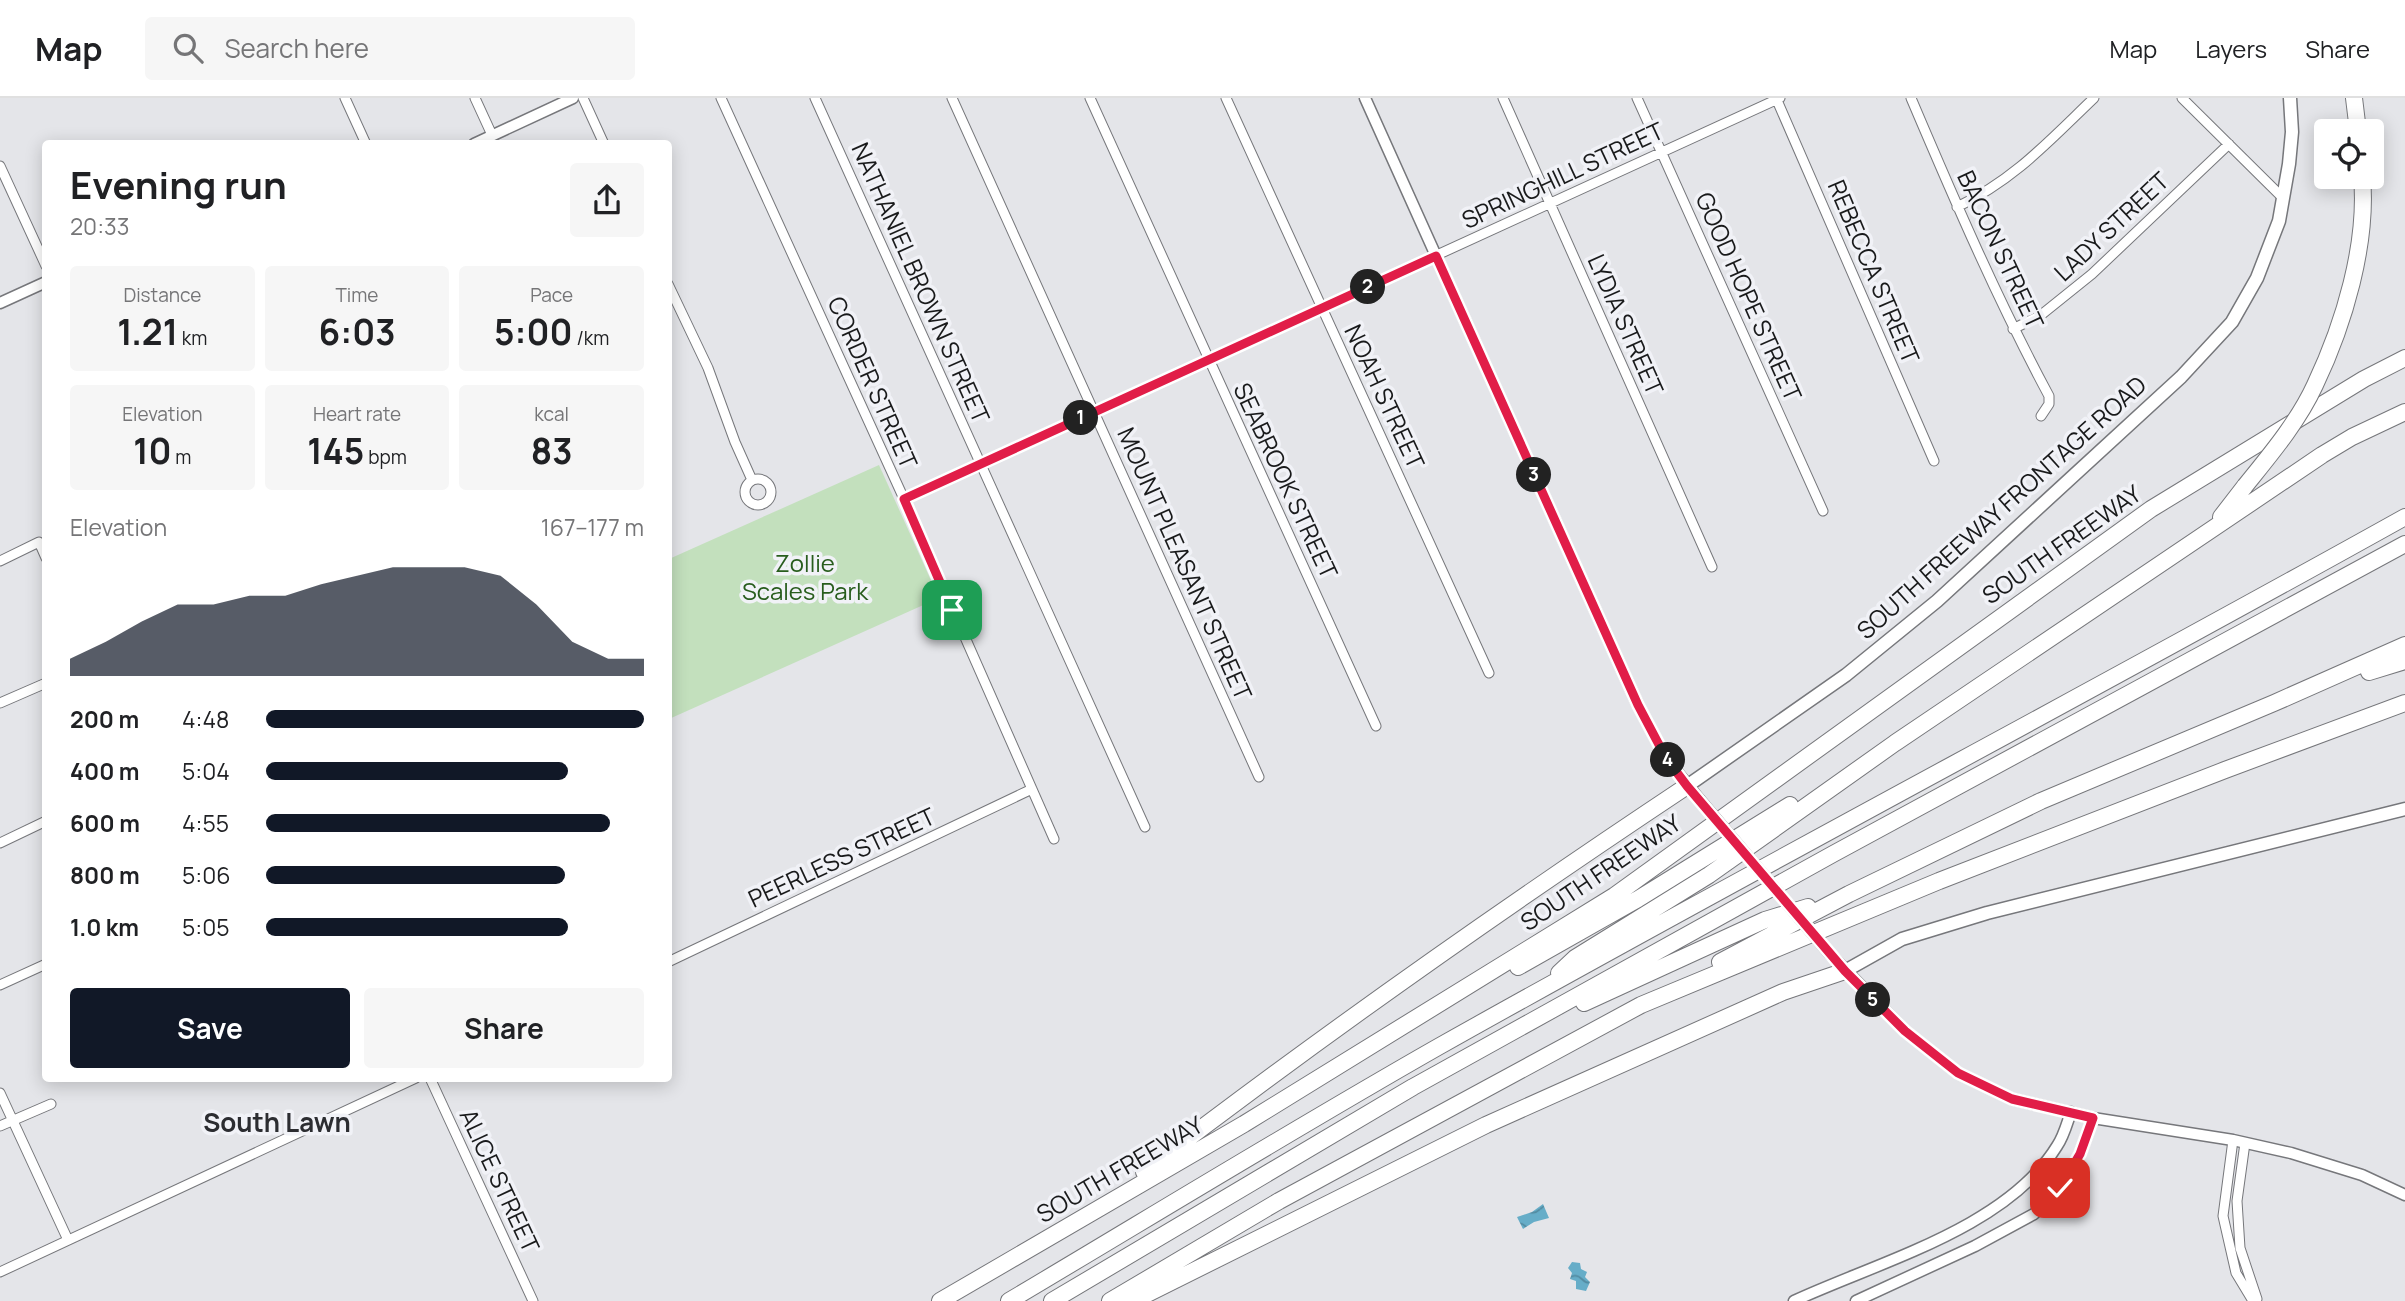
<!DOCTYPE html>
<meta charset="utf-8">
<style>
:root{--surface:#fff;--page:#f6f6f6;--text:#202124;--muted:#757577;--line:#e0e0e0;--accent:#111827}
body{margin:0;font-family:Manrope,sans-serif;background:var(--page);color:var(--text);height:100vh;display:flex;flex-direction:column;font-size:26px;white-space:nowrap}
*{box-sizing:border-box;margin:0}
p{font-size:23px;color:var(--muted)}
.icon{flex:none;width:38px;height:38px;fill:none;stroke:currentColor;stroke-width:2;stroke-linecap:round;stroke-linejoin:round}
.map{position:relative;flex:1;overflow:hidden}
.sheet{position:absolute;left:42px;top:42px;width:630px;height:942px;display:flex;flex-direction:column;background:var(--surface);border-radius:7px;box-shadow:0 4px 18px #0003}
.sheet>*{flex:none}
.fabs{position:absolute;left:2314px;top:21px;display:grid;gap:14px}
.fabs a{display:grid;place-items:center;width:70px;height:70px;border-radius:7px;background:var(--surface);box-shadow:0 4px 18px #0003;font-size:35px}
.pin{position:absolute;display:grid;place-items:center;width:60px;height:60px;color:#fff;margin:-30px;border-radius:14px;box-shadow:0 4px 10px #0006}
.km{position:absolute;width:35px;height:35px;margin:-18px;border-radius:50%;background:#222;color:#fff;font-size:19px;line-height:35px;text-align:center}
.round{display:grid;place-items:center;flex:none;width:74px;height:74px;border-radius:7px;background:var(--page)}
.headline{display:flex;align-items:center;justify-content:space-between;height:119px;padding:0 28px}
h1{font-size:38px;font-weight:700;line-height:52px}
.metrics{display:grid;grid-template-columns:repeat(3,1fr);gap:10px;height:119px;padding:7px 28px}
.metrics div{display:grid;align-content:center;border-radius:7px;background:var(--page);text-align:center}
.metrics b{font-size:35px;font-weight:700}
.metrics small{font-size:19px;font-weight:400}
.metrics p{font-size:19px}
.chart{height:196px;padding:14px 28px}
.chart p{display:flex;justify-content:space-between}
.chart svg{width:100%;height:126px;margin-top:7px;fill:var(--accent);opacity:.7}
.primary-button{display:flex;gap:14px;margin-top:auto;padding:14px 28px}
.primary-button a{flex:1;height:80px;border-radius:7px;background:var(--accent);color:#fff;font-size:28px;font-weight:700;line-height:80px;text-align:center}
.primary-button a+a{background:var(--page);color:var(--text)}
ul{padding:0 28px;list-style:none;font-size:23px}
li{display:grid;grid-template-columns:112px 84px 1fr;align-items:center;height:52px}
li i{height:18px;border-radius:9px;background:var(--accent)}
header{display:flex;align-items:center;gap:42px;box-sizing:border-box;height:98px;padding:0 35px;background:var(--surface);border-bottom:2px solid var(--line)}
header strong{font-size:33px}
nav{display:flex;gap:38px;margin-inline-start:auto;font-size:24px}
.search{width:490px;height:63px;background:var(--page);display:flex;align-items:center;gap:18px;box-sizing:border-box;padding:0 24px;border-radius:7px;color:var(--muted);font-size:26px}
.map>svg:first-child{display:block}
.green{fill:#c3e0bd}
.water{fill:url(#water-waves)}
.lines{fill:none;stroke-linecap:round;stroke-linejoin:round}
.minor-casing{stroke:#76777b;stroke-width:11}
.tertiary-casing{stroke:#76777b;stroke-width:13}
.secondary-casing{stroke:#76777b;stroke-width:15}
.motorway-casing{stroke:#76777b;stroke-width:18}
.minor{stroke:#fff;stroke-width:9}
.tertiary{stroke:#fff;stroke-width:10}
.secondary{stroke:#fff;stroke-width:12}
.motorway{stroke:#fff;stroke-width:16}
.tertiary-bridge-casing{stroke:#76777b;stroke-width:13;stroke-linecap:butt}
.motorway-bridge-casing{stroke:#76777b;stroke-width:18;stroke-linecap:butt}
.tertiary-bridge{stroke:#fff;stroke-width:10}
.motorway-bridge{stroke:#fff;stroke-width:16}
.route-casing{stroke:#fff;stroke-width:14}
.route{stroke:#e11d48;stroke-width:9}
.labels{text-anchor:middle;stroke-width:7;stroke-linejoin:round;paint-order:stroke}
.street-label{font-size:24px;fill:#191a1b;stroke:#f1f2f7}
.park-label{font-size:24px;fill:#285d1d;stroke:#f1f2f7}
.neighbourhood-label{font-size:26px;font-weight:bold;fill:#2c2d31;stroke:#f1f2f7}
</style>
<header>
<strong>Map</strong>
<div class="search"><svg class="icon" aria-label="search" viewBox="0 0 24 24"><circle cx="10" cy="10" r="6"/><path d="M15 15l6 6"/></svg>Search here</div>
<nav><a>Map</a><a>Layers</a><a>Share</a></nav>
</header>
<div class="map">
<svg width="2405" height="1203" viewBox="0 0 2405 1203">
<defs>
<pattern id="water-waves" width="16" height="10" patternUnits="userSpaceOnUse" patternTransform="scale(1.75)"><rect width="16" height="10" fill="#66adc8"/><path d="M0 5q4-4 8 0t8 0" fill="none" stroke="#538ca2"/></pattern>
</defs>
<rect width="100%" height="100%" fill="#e4e5e9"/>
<path class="green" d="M879 367 939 500 669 621V461Z"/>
<path class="water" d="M1543 1106 1549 1120 1534 1124 1523 1131 1517 1119 1532 1114Z
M1572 1164 1580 1165 1581 1171 1587 1174 1585 1179 1590 1184 1586 1193 1576 1191V1183L1570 1181 1572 1175 1568 1170Z"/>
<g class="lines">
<g class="minor-casing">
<path id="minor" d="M345 0 366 46
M475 0 492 37
M583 0 604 46
M721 0 904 401 1054 741
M815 0 1145 729
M952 0 1259 679
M1090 0 1376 628
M1226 0 1489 575
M1503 0 1712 469
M1637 0 1823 413
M1776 0 1934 363
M1911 0C1954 101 1997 201 2049 298V306L2041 318
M2182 0 2283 100
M0 68 46 168
M1957 109C2014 82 2049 43 2094 0
M668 186 708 270 735 344 752 382
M2013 231 2041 217 2092 176 2229 46
M745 394a13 13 0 1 1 26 0a13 13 0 1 1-26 0Z
M904 401 1780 0
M0 463 39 444 46 460
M0 605 46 585
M0 745 46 723
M668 864 1032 691
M0 887 46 866
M430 980 533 1203
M0 995 68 1142
M0 1028 51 1006
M2233 1042 2223 1118 2236 1175 2253 1203
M2245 1045 2237 1103 2240 1150 2257 1201
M0 1174 416 980"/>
</g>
<g class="tertiary-casing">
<path id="tertiary" d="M1365 0 1638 607 1666 660 1699 701
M474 46 573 0
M0 205 46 184
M1830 856 1905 933 1958 975 2012 1001 2093 1020 2233 1042 2291 1055 2362 1077 2405 1097
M1794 1203C1878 1164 2007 1130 2057 1048 2064 1038 2067 1025 2071 1014
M1856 1203 1975 1148 2034 1116 2060 1090 2080 1056 2093 1020"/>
</g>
<g class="secondary-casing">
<path id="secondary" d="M1687 688 1846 577 1937 503 2181 279 2232 224 2257 180 2279 123 2289 66 2292 34 2290 0
M1845 873 1902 841 1987 815 2405 711"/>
</g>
<g class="motorway-casing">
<path id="motorway" d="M2354 0 2358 33
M2221 419 2245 388
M2369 574 2405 563
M1720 864 1849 796 2041 703 2274 605 2405 547
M1518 869 1638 801 1790 707
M1559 875 1575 860 1709 777 1895 645 2322 357 2352 339 2405 314
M1584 905 1765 822 1808 809
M1144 1074C1320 939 1502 811 1687 688
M940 1203 1244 1026 1614 798 2151 411 2364 281 2405 260
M1009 1203C1152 1118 1294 1031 1438 949 1758 769 2084 598 2405 419
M1052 1203 1413 989 1833 756 2405 446
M1110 1203 1279 1103 1641 907 1939 783 2225 672 2405 605
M1133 1203 1486 1027 1783 894 1845 873"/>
</g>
<use href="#minor" class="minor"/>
<use href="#tertiary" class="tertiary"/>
<use href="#secondary" class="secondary"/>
<use href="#motorway" class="motorway"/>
<g class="tertiary-bridge-casing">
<path id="tertiary-bridge" d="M1699 701 1830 856"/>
</g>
<g class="motorway-bridge-casing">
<path id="motorway-bridge" d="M2245 388C2270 357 2298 324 2315 287 2344 226 2368 146 2362 79"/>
</g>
<use href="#tertiary-bridge" class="tertiary-bridge"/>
<use href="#motorway-bridge" class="motorway-bridge"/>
</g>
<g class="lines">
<g class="route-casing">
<path id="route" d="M952 512 904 401 1436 158 1638 607 1666 660 1687 688 1845 873 1905 933 1958 975 2012 1001 2093 1020 2080 1056 2060 1090"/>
</g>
<use href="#route" class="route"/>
</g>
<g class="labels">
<g class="street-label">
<text transform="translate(1563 78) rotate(-25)" y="8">SPRINGHILL STREET</text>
<text transform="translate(2112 129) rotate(-43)" y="8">LADY STREET</text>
<text transform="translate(2000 152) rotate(65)" y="8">BACON STREET</text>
<text transform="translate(1873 174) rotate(67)" y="8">REBECCA STREET</text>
<text transform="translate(920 185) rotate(66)" y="8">NATHANIEL BROWN STREET</text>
<text transform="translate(1748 199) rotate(66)" y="8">GOOD HOPE STREET</text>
<text transform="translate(1625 227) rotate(66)" y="8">LYDIA STREET</text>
<text transform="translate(872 285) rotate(66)" y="8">CORDER STREET</text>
<text transform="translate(1384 299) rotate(65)" y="8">NOAH STREET</text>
<text transform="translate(1285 383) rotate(65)" y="8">SEABROOK STREET</text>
<text transform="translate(2002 410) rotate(-42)" y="8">SOUTH FREEWAY FRONTAGE ROAD</text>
<text transform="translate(2062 447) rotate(-35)" y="8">SOUTH FREEWAY</text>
<text transform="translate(1184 466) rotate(66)" y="8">MOUNT PLEASANT STREET</text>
<text transform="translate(842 760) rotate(-25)" y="8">PEERLESS STREET</text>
<text transform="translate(1601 775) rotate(-34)" y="8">SOUTH FREEWAY</text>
<text transform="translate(1120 1072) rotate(-30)" y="8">SOUTH FREEWAY</text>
<text transform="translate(499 1083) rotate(65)" y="8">ALICE STREET</text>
</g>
<g class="park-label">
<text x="805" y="474">Zollie<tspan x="805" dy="28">Scales Park</tspan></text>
</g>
<g class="neighbourhood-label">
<text x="277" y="1034">South Lawn</text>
</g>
</g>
</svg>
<div class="fabs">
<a><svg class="icon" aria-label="locate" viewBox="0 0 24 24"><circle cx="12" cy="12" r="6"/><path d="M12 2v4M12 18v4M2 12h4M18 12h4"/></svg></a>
</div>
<div class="pin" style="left:952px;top:512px;background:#1e9e55"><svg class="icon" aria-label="arrive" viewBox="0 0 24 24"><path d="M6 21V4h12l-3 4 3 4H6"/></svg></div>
<div class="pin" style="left:2060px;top:1090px;background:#d93025"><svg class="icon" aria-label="check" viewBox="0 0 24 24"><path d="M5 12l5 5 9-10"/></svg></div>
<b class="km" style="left:1081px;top:320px">1</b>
<b class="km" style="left:1368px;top:189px">2</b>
<b class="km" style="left:1534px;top:377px">3</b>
<b class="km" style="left:1668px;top:662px">4</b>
<b class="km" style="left:1873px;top:902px">5</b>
<section class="sheet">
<div class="headline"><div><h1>Evening run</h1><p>20:33</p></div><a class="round"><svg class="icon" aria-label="share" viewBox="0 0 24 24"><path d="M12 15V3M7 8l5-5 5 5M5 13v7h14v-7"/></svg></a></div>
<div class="metrics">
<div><p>Distance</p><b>1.21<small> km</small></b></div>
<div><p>Time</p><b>6:03</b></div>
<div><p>Pace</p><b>5:00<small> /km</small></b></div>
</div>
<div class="metrics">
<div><p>Elevation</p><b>10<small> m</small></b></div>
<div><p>Heart rate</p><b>145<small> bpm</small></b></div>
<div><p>kcal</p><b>83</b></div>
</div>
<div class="chart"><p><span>Elevation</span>167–177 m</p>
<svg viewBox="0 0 160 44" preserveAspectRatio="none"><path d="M0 44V38L10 32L20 25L30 19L40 19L50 16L60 16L70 12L80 9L90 6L100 6L110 6L120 9L130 19L140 32L150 38L160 38V44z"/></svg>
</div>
<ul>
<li><b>200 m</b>4:48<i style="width:100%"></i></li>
<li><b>400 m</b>5:04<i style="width:80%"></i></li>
<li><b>600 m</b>4:55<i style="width:91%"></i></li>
<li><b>800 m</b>5:06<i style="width:79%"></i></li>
<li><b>1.0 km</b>5:05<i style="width:80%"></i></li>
</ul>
<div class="primary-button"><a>Save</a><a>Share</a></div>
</section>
</div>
